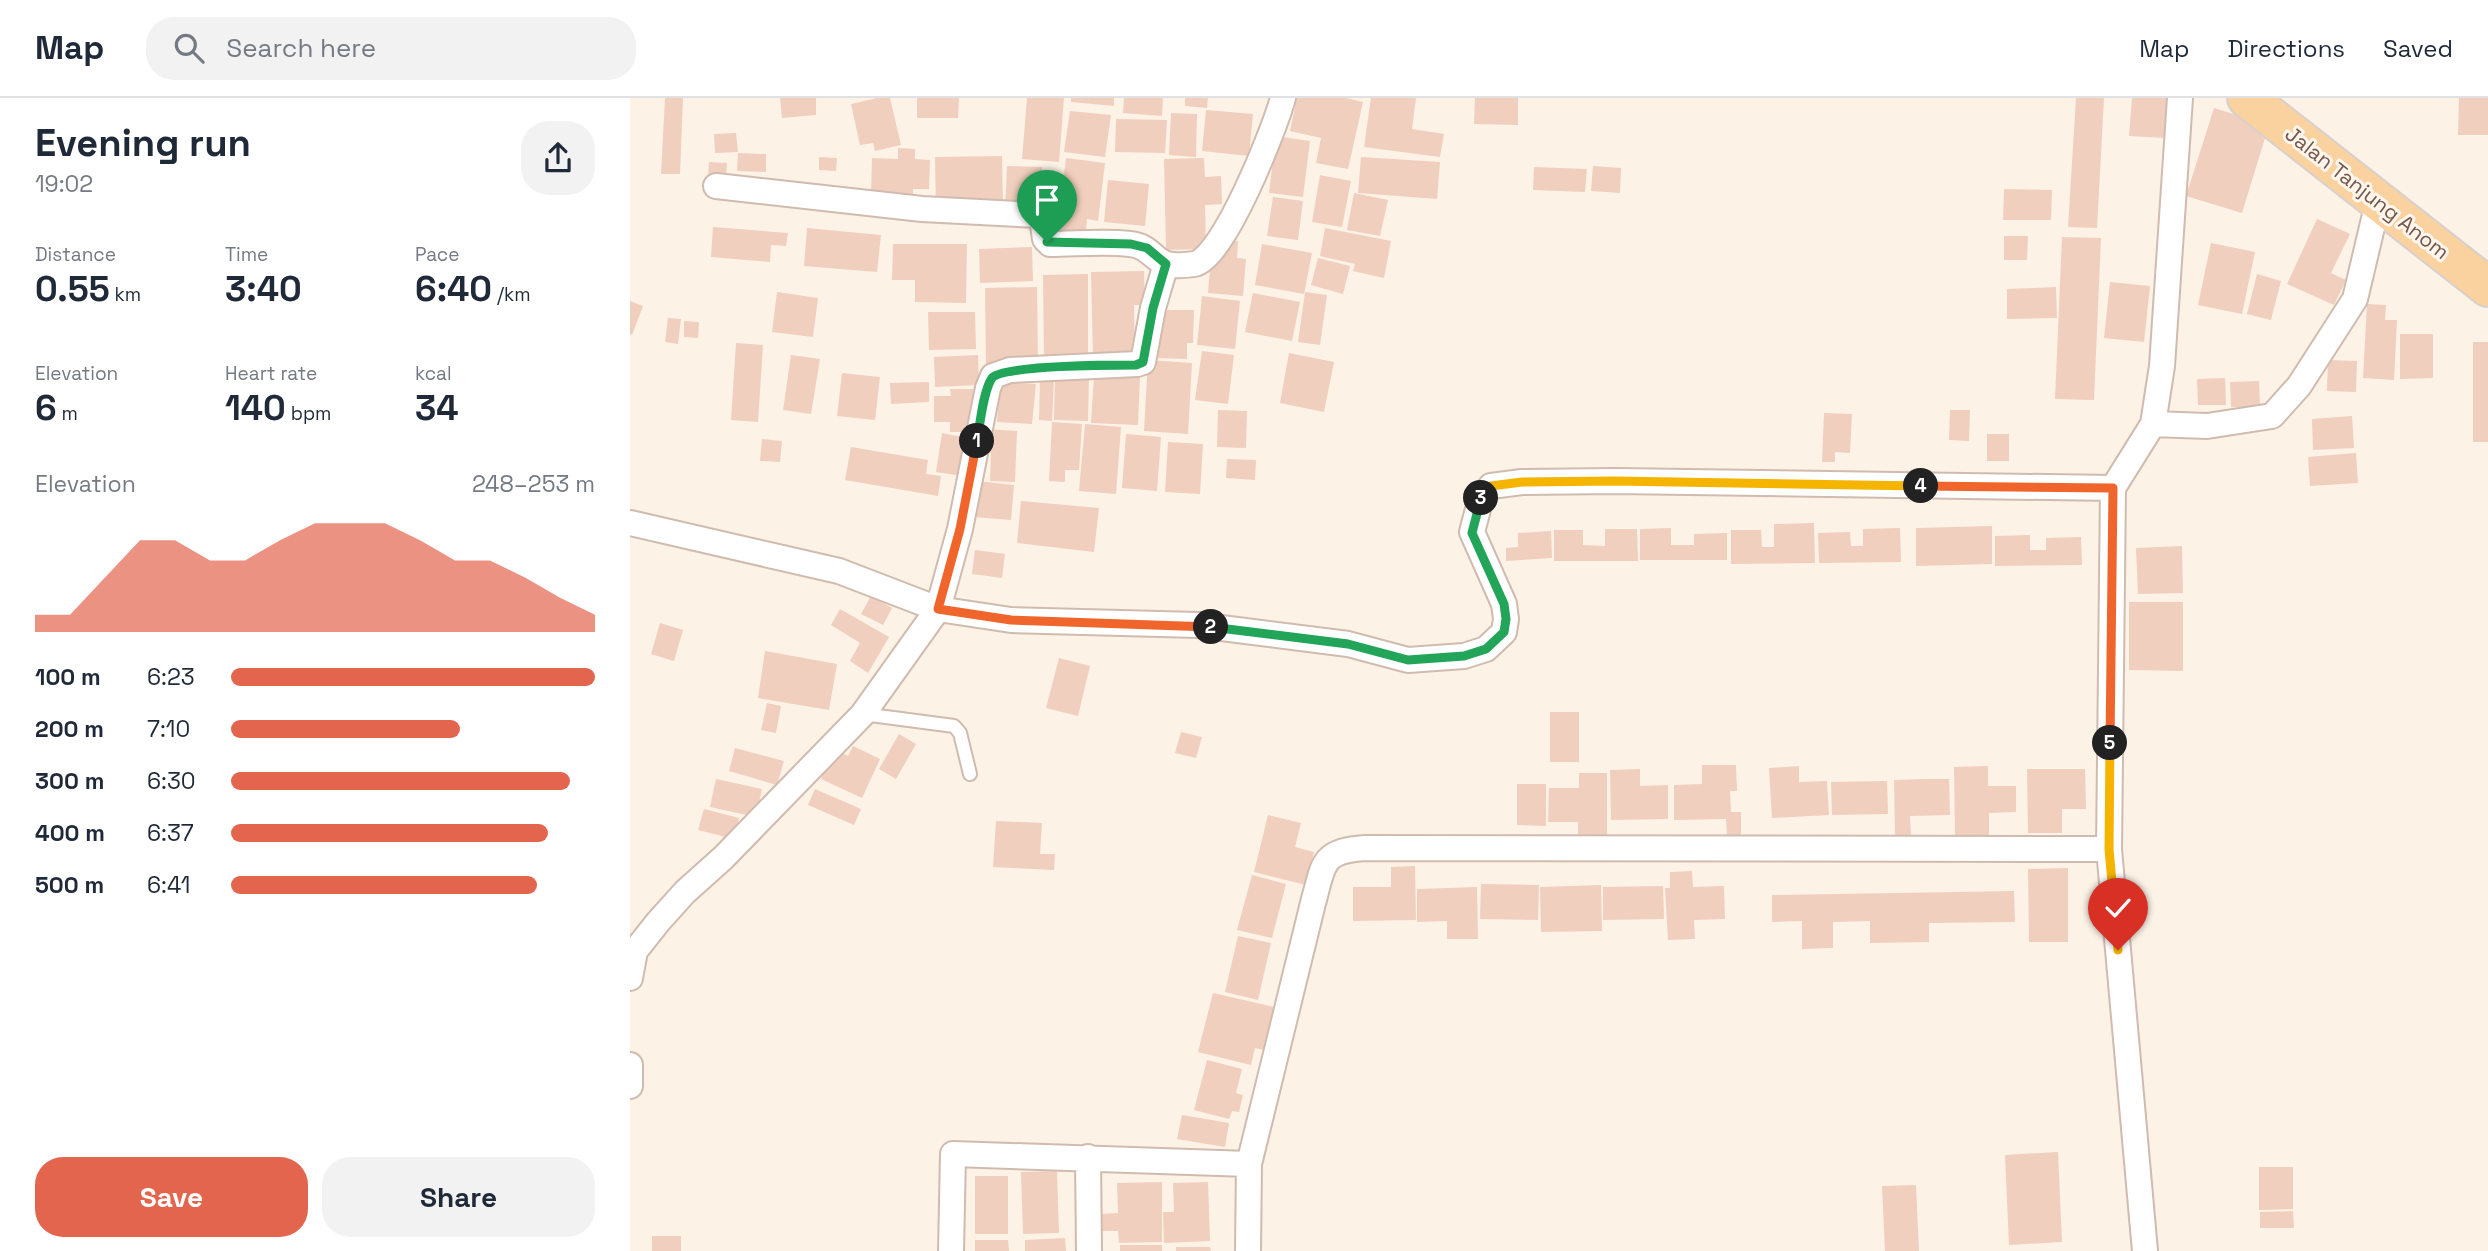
<!DOCTYPE html>
<meta charset="utf-8">
<style>
:root{--surface:#fff;--page:#f2f2f3;--text:#1f2937;--muted:#747a83;--line:#e0e1e3;--accent:#e3654e}
body{margin:0;font-family:"Space Grotesk",sans-serif;background:var(--page);color:var(--text);height:100vh;display:flex;flex-direction:column;font-size:26px;white-space:nowrap}
*{box-sizing:border-box;margin:0}
p{font-size:23px;color:var(--muted)}
.icon{flex:none;width:38px;height:38px;fill:none;stroke:currentColor;stroke-width:2;stroke-linecap:round;stroke-linejoin:round}
.map{position:relative;flex:1;overflow:hidden}
.drawer{display:flex;flex-direction:column;background:var(--surface);width:630px}
.drawer>*{flex:none}
.pin{position:absolute;display:grid;place-items:center;width:60px;height:60px;color:#fff;margin:-72px -30px;border-radius:50% 50% 50% 0;rotate:-45deg;box-shadow:0 0 7px #0007}
.pin .icon{rotate:45deg}
.km{position:absolute;width:35px;height:35px;margin:-18px;border-radius:50%;background:#222;color:#fff;font-size:19px;line-height:35px;text-align:center}
.round{display:grid;place-items:center;flex:none;width:74px;height:74px;border-radius:28px;background:var(--page)}
.overview{display:flex;align-items:center;justify-content:space-between;height:119px;padding:0 35px}
h1{font-size:38px;font-weight:800;line-height:52px}
.metrics{display:grid;grid-template-columns:repeat(3,1fr);gap:10px;height:119px;padding:7px 35px}
.metrics div{display:grid;align-content:center}
.metrics b{font-size:35px;font-weight:800}
.metrics small{font-size:19px;font-weight:400}
.metrics p{font-size:19px}
.chart{height:196px;padding:14px 35px}
.chart p{display:flex;justify-content:space-between}
.chart svg{width:100%;height:126px;margin-top:7px;fill:var(--accent);opacity:.7}
.primary-button{display:flex;gap:14px;margin-top:auto;padding:14px 35px}
.primary-button a{flex:1;height:80px;border-radius:28px;background:var(--accent);color:#fff;font-size:28px;font-weight:800;line-height:80px;text-align:center}
.primary-button a+a{background:var(--page);color:var(--text)}
ul{padding:0 35px;list-style:none;font-size:23px}
li{display:grid;grid-template-columns:112px 84px 1fr;align-items:center;height:52px}
li i{height:18px;border-radius:9px;background:var(--accent)}
header{display:flex;align-items:center;gap:42px;box-sizing:border-box;height:98px;padding:0 35px;background:var(--surface);border-bottom:2px solid var(--line)}
header strong{font-size:33px}
nav{display:flex;gap:38px;margin-inline-start:auto;font-size:24px}
.search{width:490px;height:63px;background:var(--page);display:flex;align-items:center;gap:18px;box-sizing:border-box;padding:0 24px;border-radius:28px;color:var(--muted);font-size:26px}
main{display:flex;flex:1;min-height:0}
.map>svg:first-child{display:block}
.building{fill:#f1cfbe}
.lines{fill:none;stroke-linecap:round;stroke-linejoin:round}
.lane-casing{stroke:#d0bbaf;stroke-width:16}
.street-casing{stroke:#d0bbaf;stroke-width:28}
.primary-casing{stroke:#d8d0cd;stroke-width:42}
.lane{stroke:#fff;stroke-width:12}
.street{stroke:#fff;stroke-width:24}
.primary{stroke:#f9d2a0;stroke-width:38}
.split-1-casing{stroke:#fff;stroke-width:14}
.split-2-casing{stroke:#fff;stroke-width:14}
.split-3-casing{stroke:#fff;stroke-width:14}
.split-4-casing{stroke:#fff;stroke-width:14}
.split-5-casing{stroke:#fff;stroke-width:14}
.split-6-casing{stroke:#fff;stroke-width:14}
.split-1{stroke:#22a559;stroke-width:9}
.split-2{stroke:#f0652b;stroke-width:9}
.split-3{stroke:#22a559;stroke-width:9}
.split-4{stroke:#f5b400;stroke-width:9}
.split-5{stroke:#f0652b;stroke-width:9}
.split-6{stroke:#f5b400;stroke-width:9}
.labels{text-anchor:middle;stroke-width:6;stroke-linejoin:round;paint-order:stroke}
.street-label{font-size:21px;fill:#75574b;stroke:#fff6ed}
</style>
<header>
<strong>Map</strong>
<div class="search"><svg class="icon" aria-label="search" viewBox="0 0 24 24"><circle cx="10" cy="10" r="6"/><path d="M15 15l6 6"/></svg>Search here</div>
<nav><a>Map</a><a>Directions</a><a>Saved</a></nav>
</header>
<main>
<section class="drawer">
<div class="overview"><div><h1>Evening run</h1><p>19:02</p></div><a class="round"><svg class="icon" aria-label="share" viewBox="0 0 24 24"><path d="M12 15V3M7 8l5-5 5 5M5 13v7h14v-7"/></svg></a></div>
<div class="metrics">
<div><p>Distance</p><b>0.55<small> km</small></b></div>
<div><p>Time</p><b>3:40</b></div>
<div><p>Pace</p><b>6:40<small> /km</small></b></div>
</div>
<div class="metrics">
<div><p>Elevation</p><b>6<small> m</small></b></div>
<div><p>Heart rate</p><b>140<small> bpm</small></b></div>
<div><p>kcal</p><b>34</b></div>
</div>
<div class="chart"><p><span>Elevation</span>248–253 m</p>
<svg viewBox="0 0 160 44" preserveAspectRatio="none"><path d="M0 44V38L10 38L20 25L30 12L40 12L50 19L60 19L70 12L80 6L90 6L100 6L110 12L120 19L130 19L140 25L150 32L160 38V44z"/></svg>
</div>
<ul>
<li><b>100 m</b>6:23<i style="width:100%"></i></li>
<li><b>200 m</b>7:10<i style="width:63%"></i></li>
<li><b>300 m</b>6:30<i style="width:93%"></i></li>
<li><b>400 m</b>6:37<i style="width:87%"></i></li>
<li><b>500 m</b>6:41<i style="width:84%"></i></li>
</ul>
<div class="primary-button"><a>Save</a><a>Share</a></div>
</section>
<div class="map">
<svg width="1858" height="1153" viewBox="0 0 1858 1153">
<rect width="100%" height="100%" fill="#fcf2e6"/>
<path class="building" d="M35 0H53L50 76H31Z
M150 0H186V17L152 20Z
M247 0H260L271 47 245 53 243 45 230 47 221 6Z
M287 0H329L328 20H287Z
M397 0H434L429 64 392 61Z
M441 0H484V8L441 4Z
M494 0H533L532 18 493 15Z
M555 0H578L577 10 555 8Z
M667 0H716L733 4 718 71 686 65 691 40 660 33Z
M741 0H786L782 31 814 36 810 59 734 49Z
M845 0H888V27L844 26Z
M1446 0H1474L1467 130 1438 129Z
M1502 0H1538L1535 40 1499 38Z
M1829 0H1858V37H1828Z
M1584 10 1639 27 1612 115 1556 98Z
M576 12 623 16 619 58 572 53Z
M440 13 481 17 475 59 434 54Z
M541 15 567 16 566 59 539 57Z
M486 21 537 22 535 55 485 54Z
M106 35 108 54 85 55 84 36Z
M646 38 680 43 673 99 639 95Z
M268 50 285 51V61L300 62 299 91H283V103H266V95H241L242 60 268 61Z
M108 55 136 56V74L107 73Z
M372 58 373 109 306 111 305 59Z
M189 59 207 60 206 73 189 72Z
M731 59 810 64 807 101 728 95Z
M436 60 475 65 468 123 457 121 455 142 418 137 425 76 434 77Z
M574 60 575 79 591 78 592 106 575 107 576 151 536 152 534 61Z
M79 64 97 65 96 81H78Z
M377 68 412 69 411 90H404L402 114 375 113Z
M963 68 991 70 990 95 961 93Z
M904 69 957 71 955 94 903 92Z
M690 77 721 83 712 129 682 124Z
M478 82 519 86 515 128 474 124Z
M1374 91 1422 92 1421 122H1373Z
M724 95 758 102 750 138 717 132Z
M643 99 673 103 668 142 637 138Z
M1687 121 1720 136 1701 175 1716 182 1704 207 1657 186Z
M83 129 158 135 156 148 141 147 140 164 81 159Z
M177 130 251 137 247 174 174 168Z
M695 130 761 143 754 180 723 173 725 166 690 158Z
M1374 138H1398L1397 162H1374Z
M1432 139 1471 140 1464 302 1425 301Z
M594 142 608 143 607 160 616 161 613 198 578 195 581 157 593 158Z
M1581 145 1625 154 1612 216 1568 207Z
M263 146H337L336 205 285 204V182H262Z
M632 146 682 155 674 196 625 187Z
M402 149 403 183 350 185 349 151Z
M688 160 720 168 713 196 681 187Z
M514 173 515 207H504L505 261H463L461 174Z
M458 176V262H414L413 177Z
M1627 176 1651 183 1641 222 1617 216Z
M1480 184 1520 188 1514 244 1474 240Z
M407 189 408 266 356 268 355 190Z
M1426 189 1427 220 1377 221V191Z
M147 194 188 200 183 239 142 234Z
M675 194 697 197 690 247 668 244Z
M623 195 670 204 662 243 615 234Z
M572 198 610 203 605 251 567 247Z
M0 203 13 208 2 237 0 236Z
M1737 206 1756 207 1755 222H1767L1764 282 1733 280Z
M524 212H564L563 245H557V261L523 260Z
M298 214H345L346 251 299 252Z
M38 220 51 221 48 246 35 244Z
M54 223 69 224 68 240 54 239Z
M1770 236H1803V280L1770 281Z
M1843 244H1858V344H1843Z
M106 245 133 247 128 324 101 322Z
M572 253 604 257 598 306 565 302Z
M659 255 704 264 694 314 650 305Z
M161 257 190 261 181 316 153 312Z
M348 257 349 287 305 289 304 259Z
M518 262 562 265 558 336 514 333Z
M1698 262 1727 263 1726 294 1697 293Z
M212 275 250 279 245 322 207 318Z
M464 277 510 279 508 327 461 325Z
M410 279 424 280 422 323 409 322Z
M425 279H459L458 323 424 322Z
M1595 280 1596 307H1568L1567 281Z
M1629 283 1630 309H1601L1600 284Z
M299 284V304L261 306 260 285Z
M370 284 406 286 402 326 367 324Z
M320 291H343V334H320V324H304V298H321Z
M588 312 617 313 616 350 587 349Z
M1320 312H1340L1339 343 1319 342Z
M1194 315 1222 316 1220 355 1205 354V364H1192Z
M1722 318 1724 350 1683 352 1682 321Z
M422 324 452 326 449 372H435V384L419 383Z
M455 326 491 329 486 396 449 393Z
M355 331 387 333 385 384 360 383 361 355H354Z
M312 335 337 340 332 378 306 374Z
M496 336 531 339 527 393 492 390Z
M1357 336H1379V363H1357Z
M132 341 152 343 150 364 130 363Z
M538 344 573 346 570 396 535 394Z
M221 349 298 362 296 376 311 378 308 398 215 382Z
M1726 355 1728 385 1680 388 1678 359Z
M597 361 626 362 625 382 596 380Z
M346 383 384 387 381 422 343 419Z
M391 403 469 410 464 454 387 445Z
M1184 425 1185 465 1101 466V432H1131L1132 449H1144V426Z
M1362 428V466L1286 468V430Z
M1041 430V447H1064V436L1097 435V462H1010V431Z
M1270 430 1271 464 1189 465 1188 435 1220 434 1221 448H1233V431Z
M975 431H1007L1008 463H924V432H953V447L975 448Z
M921 433 922 460 876 463V450L888 449V435Z
M1400 437V452H1416V440L1451 439 1452 467 1365 468V438Z
M1552 448 1553 495 1508 496 1506 450Z
M345 452 375 456 372 480 342 476Z
M241 498 262 510 253 527 231 516Z
M1499 504H1553V573L1499 572Z
M210 511 259 539 238 575 220 563 230 545 201 527Z
M30 525 53 532 44 563 21 556Z
M135 553 207 566 199 612 128 600Z
M429 560 460 568 448 618 416 610Z
M137 605 151 608 146 635 131 632Z
M920 614H949V664H920Z
M551 634 572 639 566 660 545 655Z
M269 636 286 646 266 681 249 671Z
M223 648 250 661 232 700 191 681 205 652 218 658Z
M105 650 154 663 147 687 99 673Z
M1072 667H1106L1107 693H1100L1101 714H1111V737L1097 738 1096 721 1044 722V687L1072 686Z
M1169 668V684L1197 683 1199 717 1142 720 1139 670Z
M1358 668V688H1386V714L1359 715V738L1325 739 1324 669Z
M1010 671V688L1038 687V721L981 722 980 672Z
M1397 671H1455L1456 711H1432V735H1398Z
M949 675H977V742H948V724H918L919 690H949Z
M86 681 132 691 126 719 80 709Z
M1293 681H1319L1320 717 1280 718 1281 738H1265L1264 682Z
M1257 683 1258 716 1202 717 1201 684Z
M887 686H916V728L887 727Z
M185 691 231 711 224 727 178 707Z
M74 711 109 720 104 741 68 732Z
M638 717 671 725 665 749 684 754 676 787 624 774Z
M366 723 412 725 410 756H425L424 772 363 769Z
M785 768 786 822 723 823V789H761V769Z
M1438 770V844H1399L1398 771Z
M1062 773 1063 789 1094 788 1095 821 1064 822 1065 841 1038 842 1035 790H1040V774Z
M622 777 656 786 642 840 607 832Z
M851 786 909 787 908 822 850 821Z
M971 787 972 833 911 834 910 789Z
M1033 788 1034 821 973 822V789Z
M847 789 848 841H817V823L787 824V791Z
M1384 793 1385 824 1299 825V844L1240 845V823L1203 824V850L1172 851V823L1142 824V797Z
M608 838 641 845 628 902 595 894Z
M583 895 644 909 634 952 625 950 621 967 568 954Z
M577 962 612 971 606 995 613 997 609 1014 602 1013 599 1021 564 1012Z
M552 1017 599 1025 595 1049 547 1041Z
M1428 1054 1432 1144 1379 1147 1375 1057Z
M1629 1069H1663V1111L1629 1112Z
M427 1073 429 1135 393 1136 391 1074Z
M345 1078H378V1136H345Z
M532 1084V1144L489 1145 488 1133H470L469 1116 488 1115 487 1085Z
M578 1084 580 1143 534 1145 533 1114H544L543 1085Z
M1286 1087 1289 1153H1255L1252 1088Z
M1663 1113 1664 1130H1630V1114Z
M22 1138H51V1153H22Z
M435 1140 436 1153H395V1142Z
M345 1142H378L379 1153H345Z
M490 1147H532V1153H490Z
M546 1149H580L581 1153H546Z"/>
<g class="lines">
<g class="lane-casing">
<path id="lane" d="M233 616 324 628 330 635 340 676"/>
</g>
<g class="street-casing">
<path id="street" d="M86 88 292 111 407 117 412 120 415 141 420 146C446 146 474 143 500 146 520 148 523 162 537 166 543 168 557 167 564 166 593 162 645 30 653 0
M1523 326 1577 328 1642 318 1669 288 1725 201 1748 104
M0 425 209 473 308 511 381 522 568 527 718 546 778 562 834 558 856 551 874 534 876 521 874 506 842 434 851 400 861 388 892 384 985 383 1483 390
M0 880 5 853 28 824 55 794 93 760 233 616 308 511 330 431 358 290 363 278 380 272 507 266 513 264 523 210 536 166
M0 967V988
M458 1059 459 1153
M321 1153 323 1056 619 1066
M618 1153 619 1066 683 805C694 767 690 753 735 750L1479 751
M1515 1153 1479 751 1483 390 1523 326 1532 268 1550 0"/>
</g>
<g class="primary-casing">
<path id="primary" d="M1617 0 1858 189"/>
</g>
<use href="#lane" class="lane"/>
<use href="#street" class="street"/>
<use href="#primary" class="primary"/>
</g>
<g class="lines">
<g class="split-1-casing">
<path id="split-1" d="M347 343C350 327 353 293 362 280 371 267 485 267 506 267L513 264 523 210 536 166 517 150 501 146 417 144"/>
</g>
<g class="split-2-casing">
<path id="split-2" d="M347 343 330 431 308 511 381 522 581 529"/>
</g>
<g class="split-3-casing">
<path id="split-3" d="M581 529 718 546 778 562 834 558 856 551 874 534 876 521 874 506 842 435 851 400"/>
</g>
<g class="split-4-casing">
<path id="split-4" d="M851 400 861 388 892 384 985 383 1291 388"/>
</g>
<g class="split-5-casing">
<path id="split-5" d="M1291 388 1483 390 1480 645"/>
</g>
<g class="split-6-casing">
<path id="split-6" d="M1480 645 1479 751 1488 852"/>
</g>
<use href="#split-1" class="split-1"/>
<use href="#split-2" class="split-2"/>
<use href="#split-3" class="split-3"/>
<use href="#split-4" class="split-4"/>
<use href="#split-5" class="split-5"/>
<use href="#split-6" class="split-6"/>
</g>
<g class="labels">
<g class="street-label">
<text transform="translate(1737 95) rotate(38)" y="7">Jalan Tanjung Anom</text>
</g>
</g>
</svg>
<div class="pin" style="left:417px;top:144px;background:#1e9e55"><svg class="icon" aria-label="arrive" viewBox="0 0 24 24"><path d="M6 21V4h12l-3 4 3 4H6"/></svg></div>
<div class="pin" style="left:1488px;top:852px;background:#d93025"><svg class="icon" aria-label="check" viewBox="0 0 24 24"><path d="M5 12l5 5 9-10"/></svg></div>
<b class="km" style="left:347px;top:343px">1</b>
<b class="km" style="left:581px;top:529px">2</b>
<b class="km" style="left:851px;top:400px">3</b>
<b class="km" style="left:1291px;top:388px">4</b>
<b class="km" style="left:1480px;top:645px">5</b>
</div>
</main>
